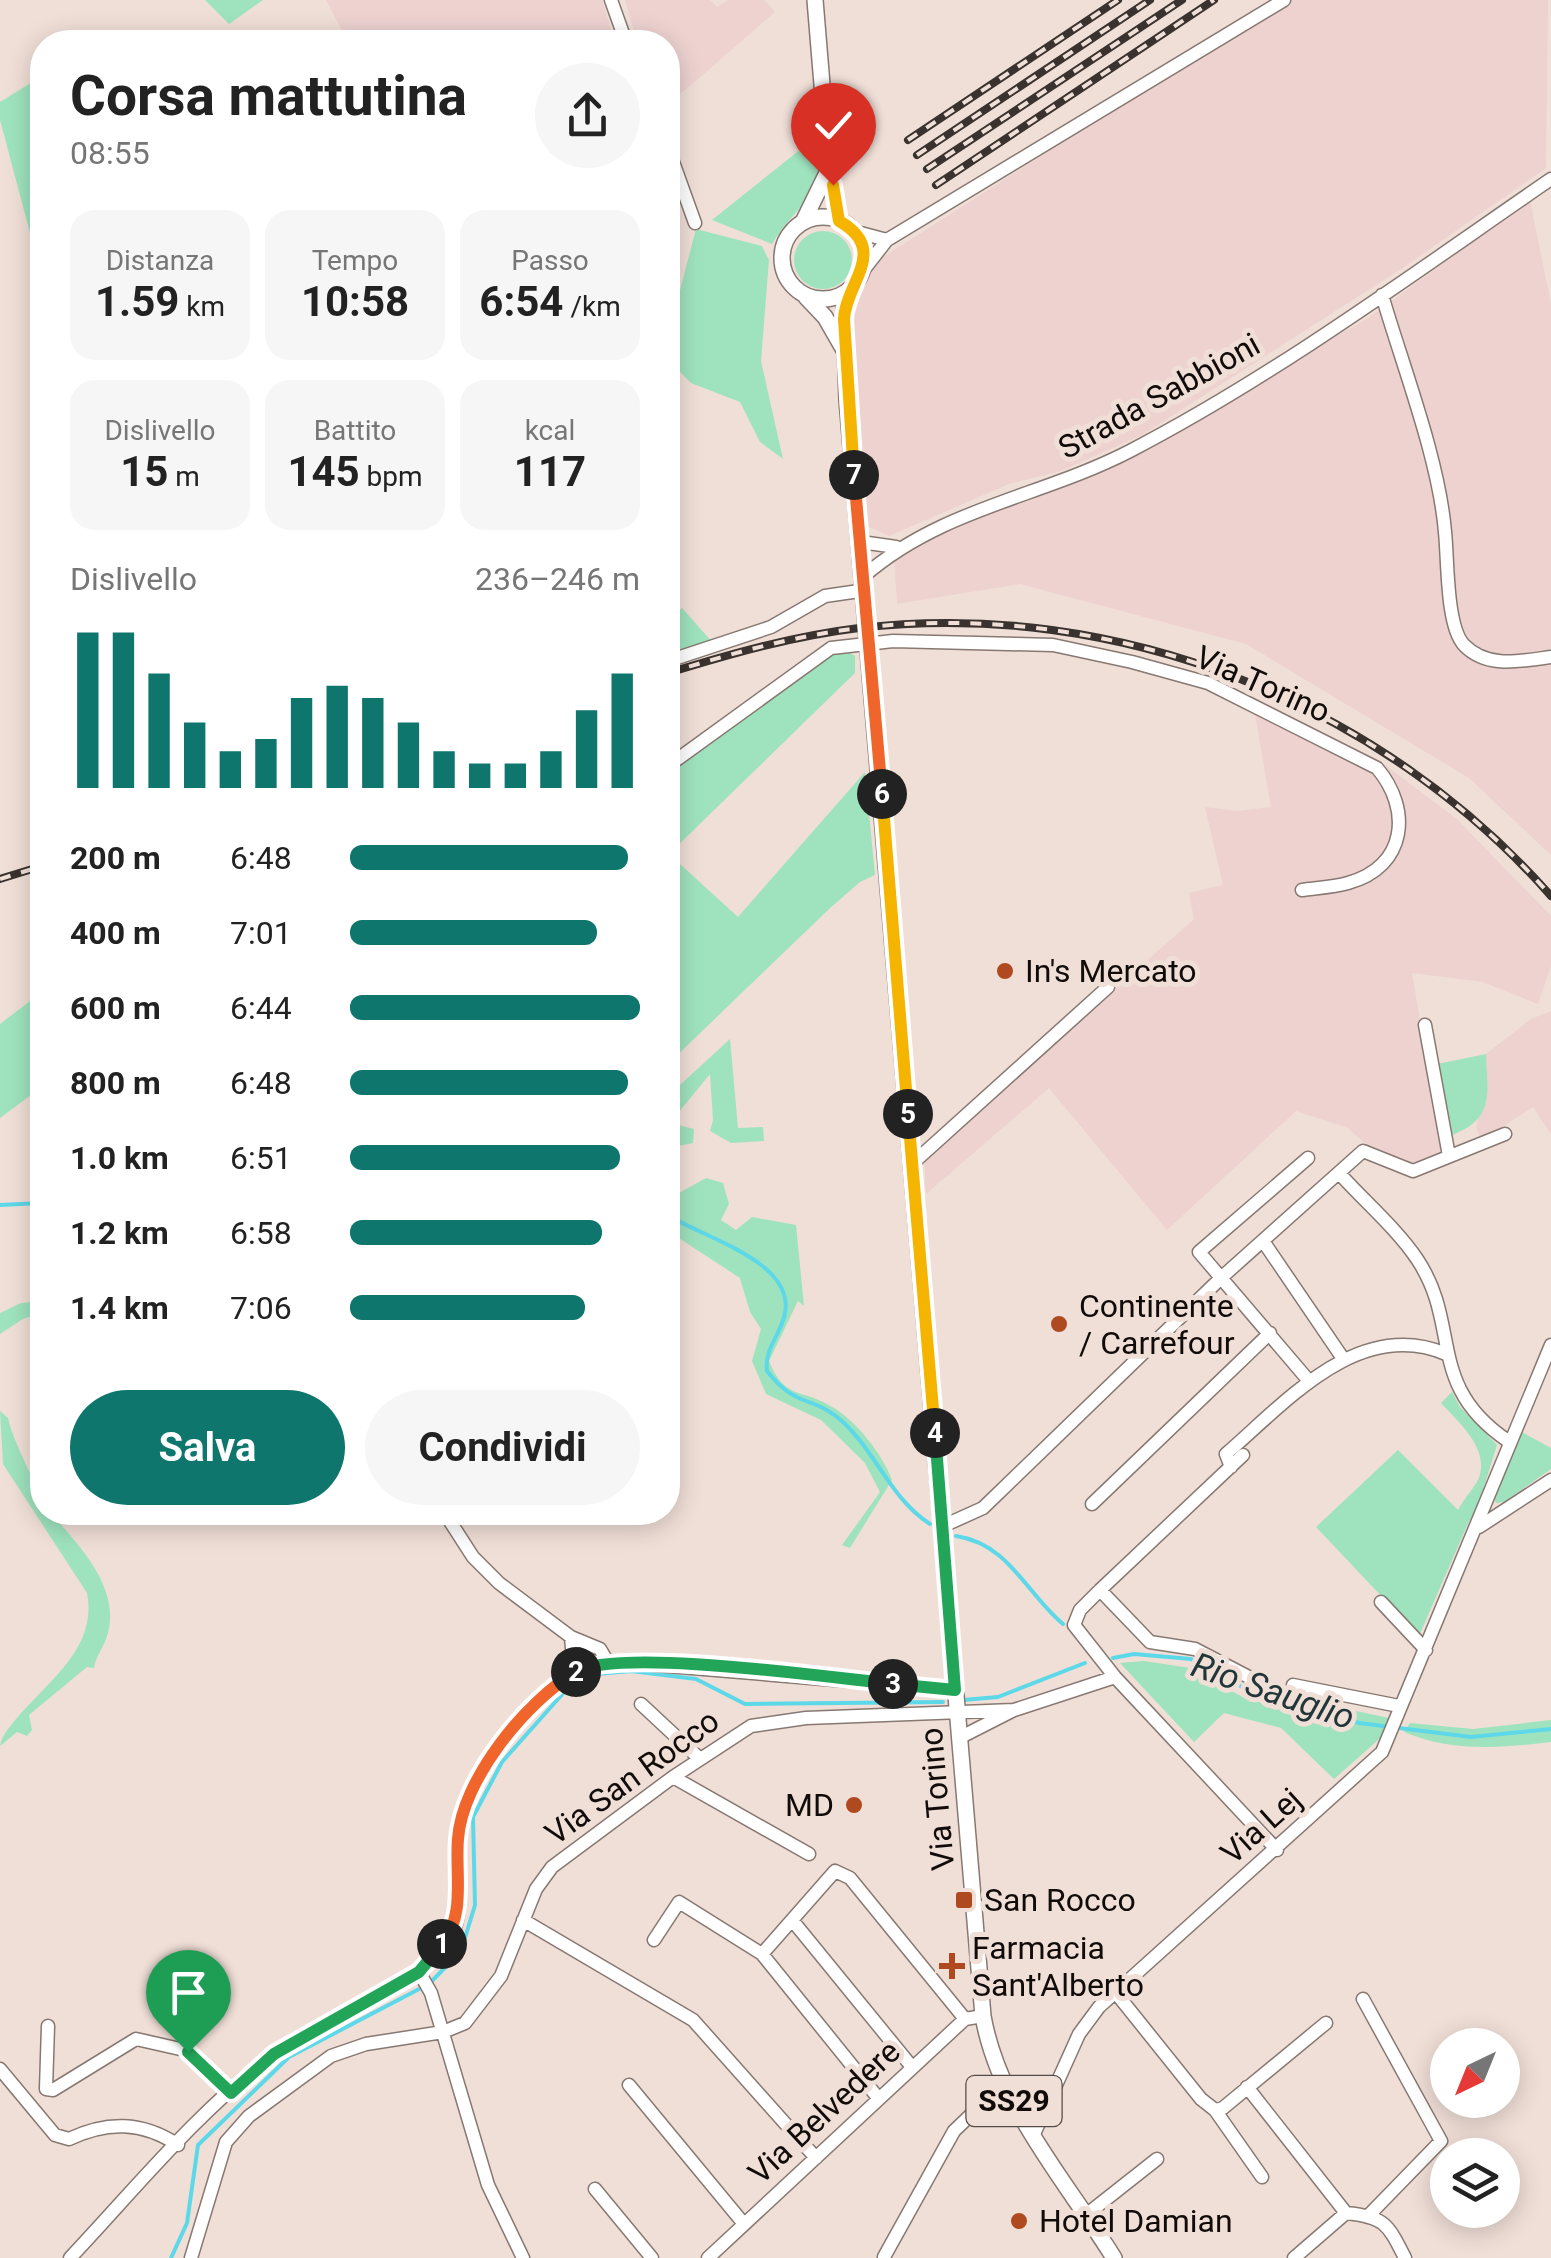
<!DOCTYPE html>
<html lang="it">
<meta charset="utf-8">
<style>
:root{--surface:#fff;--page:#f6f6f6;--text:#222;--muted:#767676;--accent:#0f766e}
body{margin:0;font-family:Roboto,sans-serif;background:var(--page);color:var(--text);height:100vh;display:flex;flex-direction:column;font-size:38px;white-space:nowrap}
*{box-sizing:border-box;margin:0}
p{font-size:32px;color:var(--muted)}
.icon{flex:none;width:55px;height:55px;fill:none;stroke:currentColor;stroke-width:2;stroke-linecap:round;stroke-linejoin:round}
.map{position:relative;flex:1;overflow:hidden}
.details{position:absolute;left:30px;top:30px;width:650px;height:1495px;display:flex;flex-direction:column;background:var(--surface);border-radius:40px;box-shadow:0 5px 25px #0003}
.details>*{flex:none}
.needle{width:65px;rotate:223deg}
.tools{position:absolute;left:1430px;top:2028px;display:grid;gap:20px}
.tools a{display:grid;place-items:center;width:90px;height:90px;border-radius:50%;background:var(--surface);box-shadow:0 5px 25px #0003;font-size:50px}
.pin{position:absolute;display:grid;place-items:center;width:85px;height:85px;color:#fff;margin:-102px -42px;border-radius:50% 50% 50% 0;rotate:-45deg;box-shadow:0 0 10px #0007}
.pin .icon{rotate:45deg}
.km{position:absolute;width:50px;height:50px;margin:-25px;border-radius:50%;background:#222;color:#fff;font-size:28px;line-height:50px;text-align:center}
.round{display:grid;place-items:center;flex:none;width:105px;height:105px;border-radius:52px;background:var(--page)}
.overview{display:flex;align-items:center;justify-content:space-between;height:170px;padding:0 40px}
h1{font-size:55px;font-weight:700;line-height:75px}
.metrics{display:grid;grid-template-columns:repeat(3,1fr);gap:15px;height:170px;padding:10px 40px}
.metrics div{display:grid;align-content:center;border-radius:25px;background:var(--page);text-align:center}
.metrics b{font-size:42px;font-weight:700}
.metrics small{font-size:28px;font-weight:400}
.metrics p{font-size:28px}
.chart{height:280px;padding:20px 40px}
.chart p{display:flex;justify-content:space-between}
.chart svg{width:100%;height:180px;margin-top:10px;stroke:var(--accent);stroke-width:6}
.button{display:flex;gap:20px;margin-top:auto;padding:20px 40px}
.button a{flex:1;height:115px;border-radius:60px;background:var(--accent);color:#fff;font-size:40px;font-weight:700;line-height:115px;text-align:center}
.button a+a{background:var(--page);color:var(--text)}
ul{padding:0 40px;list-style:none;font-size:32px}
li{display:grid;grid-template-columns:160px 120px 1fr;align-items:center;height:75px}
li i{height:25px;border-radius:12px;background:var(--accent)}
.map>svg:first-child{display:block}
.industrial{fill:#edd2d0}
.green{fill:#9fe3be}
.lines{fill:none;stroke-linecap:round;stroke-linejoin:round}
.stream{stroke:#5dd8e9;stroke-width:4}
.minor-casing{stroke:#877871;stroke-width:15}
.major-casing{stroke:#877871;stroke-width:18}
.minor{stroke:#fff;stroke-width:12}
.major{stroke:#fff;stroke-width:15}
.rail-casing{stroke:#39322e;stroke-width:8}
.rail{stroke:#f0dfd7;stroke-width:4;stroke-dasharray:11;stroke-linecap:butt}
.split-1-casing{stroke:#fff;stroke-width:20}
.split-2-casing{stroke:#fff;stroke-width:20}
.split-3-casing{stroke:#fff;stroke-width:20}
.split-4-casing{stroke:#fff;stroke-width:20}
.split-5-casing{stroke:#fff;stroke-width:20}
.split-6-casing{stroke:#fff;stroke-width:20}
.split-7-casing{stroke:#fff;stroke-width:20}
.split-8-casing{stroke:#fff;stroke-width:20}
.split-1{stroke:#22a559;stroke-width:12}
.split-2{stroke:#f0652b;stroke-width:12}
.split-3{stroke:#22a559;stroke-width:12}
.split-4{stroke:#22a559;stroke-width:12}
.split-5{stroke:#f5b400;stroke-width:12}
.split-6{stroke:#f5b400;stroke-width:12}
.split-7{stroke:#f0652b;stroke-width:12}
.split-8{stroke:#f5b400;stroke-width:12}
.poi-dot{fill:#af491f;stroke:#f0dfd7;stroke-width:4}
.labels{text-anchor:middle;stroke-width:10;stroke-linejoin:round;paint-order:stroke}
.shield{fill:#f0dfd7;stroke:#544b47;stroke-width:2.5}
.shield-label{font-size:30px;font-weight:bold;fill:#110c09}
.street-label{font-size:32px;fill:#110c09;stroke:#f0dfd7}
.poi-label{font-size:32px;fill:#110c09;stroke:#f0dfd7;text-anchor:start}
.water-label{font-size:35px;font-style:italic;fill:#203639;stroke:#f0dfd7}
</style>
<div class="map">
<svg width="1551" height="2258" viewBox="0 0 1551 2258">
<rect width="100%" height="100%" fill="#f0dfd7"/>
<path class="industrial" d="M326 0H602L615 42H489L484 32 470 42H348Z
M625 0H710L717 7 729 0H764L775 12 668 105V42H637Z
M1285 0H1548L1546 168 1401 269 1142 435 1061 471 1009 484 889 536 867 526 851 344 852 305 874 263Z
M1530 200 1551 304V855L1469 778 1246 644 1020 584 897 604 894 556 1180 428 1368 318Z
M1252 696 1384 764 1458 820 1551 916V966L1538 1004 1483 982 1412 973 1442 1152 1410 1164 1367 1145 1348 1128 1296 1111 1167 1230 1049 1088 926 1194 924 1159 1194 919 1189 893 1223 885 1205 807 1237 811 1271 807Z
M1551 1011V1134L1533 1107 1481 1141 1476 1127 1487 1091 1486 1054 1531 1019Z"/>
<path class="green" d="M205 0H263L229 24Z
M42 76V254L37 259 0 120V102Z
M801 149 820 150C821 200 795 206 772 244L712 220Z
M696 229 762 246 769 260 761 361 783 459 760 442 740 402 691 383 675 367 673 317Z
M794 260a29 29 0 1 1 58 0a29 29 0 1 1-58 0Z
M682 608 713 643 668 655V620Z
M850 653 855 656V673L669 854 738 917 865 772 875 875 860 882 829 909 668 1064V771L831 655Z
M30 1001 42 1031V1087L0 1118V1024Z
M730 1039 738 1128 763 1127 764 1141 731 1143 710 1131 713 1120 710 1074 670 1123 694 1129 693 1143 668 1148V1096Z
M1486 1054C1488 1097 1494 1120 1449 1136L1437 1064Z
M706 1178 723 1183 729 1204 721 1220 736 1230 752 1217 796 1225 804 1306 798 1301 769 1361C786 1402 802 1387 834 1408 857 1422 883 1455 892 1480L850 1548 842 1545 880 1492 865 1463 821 1420 766 1394 752 1361 761 1329 750 1312 740 1278 668 1231V1183L679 1193Z
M42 1301V1313L23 1319 0 1334V1313L21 1303Z
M1452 1392 1460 1407 1497 1445 1474 1519 1469 1521 1419 1636 1316 1527 1398 1450 1458 1510C1464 1499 1471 1491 1477 1482 1493 1451 1459 1423 1441 1403Z
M0 1411 8 1418C14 1447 42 1489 42 1512L51 1513C79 1546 124 1590 106 1639 102 1650 96 1656 94 1668L87 1667 29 1715 32 1730 27 1736 17 1732 0 1746C2 1735 9 1728 16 1719 48 1681 98 1648 87 1593L3 1464Z
M1520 1431 1551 1448V1469L1504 1502 1496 1503 1493 1495Z
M1144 1661 1191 1668 1246 1699 1273 1705 1276 1694 1389 1718 1386 1733 1334 1779 1281 1728 1224 1713 1194 1742 1120 1663Z
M1551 1720V1742C1503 1748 1450 1752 1404 1732L1410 1723 1473 1729Z"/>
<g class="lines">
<path class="stream" d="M0 1205 42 1203
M668 1215C701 1237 795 1261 785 1313 781 1335 764 1348 767 1371 796 1409 814 1395 843 1422 877 1454 891 1499 930 1524
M956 1536C1009 1544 1026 1593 1063 1624
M1113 1658 1134 1654 1191 1659 1246 1689 1359 1723 1471 1737 1551 1729
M963 1700 998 1697 1085 1663
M431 1982 461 1951 475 1905 473 1817 502 1762 566 1690 597 1674 631 1671 696 1679 745 1704 943 1702
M171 2258 187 2223 198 2145 289 2057 423 1987"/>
<g class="minor-casing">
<path id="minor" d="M611 0 626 42
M668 148 695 223
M853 231 887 240
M862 272 887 240 1284 0
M1382 295C1403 367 1439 459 1445 532 1448 559 1446 626 1464 645 1487 669 1521 661 1551 657
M861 542 896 547
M864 576C942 508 1041 497 1130 451 1278 374 1414 273 1551 179
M668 661 771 627 825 596 866 590
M668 766 831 648 893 641 1053 645 1132 662 1208 683 1377 768C1412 809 1407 867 1348 883 1334 887 1317 888 1302 890
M1425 1025 1449 1156
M1308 1158 1199 1252 1309 1381
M913 1163 1108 987
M1339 1173C1364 1201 1396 1228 1417 1259 1462 1326 1425 1385 1508 1441
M1263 1241 1344 1360
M1243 1455 1100 1590 1080 1610 1074 1625 1115 1677 1277 1850
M1231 1467 1226 1454C1286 1402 1359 1317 1446 1354
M1092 1504 1270 1333
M444 1512 473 1557 499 1583 571 1637 573 1659 566 1677
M943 1526 983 1508 1222 1277 1363 1151 1413 1171 1505 1134
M1479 1527 1551 1480
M1100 1590 1150 1642 1195 1649 1262 1684
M1381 1602 1426 1650
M571 1637 600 1649 607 1661
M1293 1685 1399 1706
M641 1704 700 1759
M959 1738 1014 1710 1115 1677
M673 1777 809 1854
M523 1920 693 2020 816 2158
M792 1920 912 2067
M654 1940 679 1902 762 1954 835 1871 850 1878 965 2019
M762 1954 879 2099
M419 1972 431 1993 488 2185 523 2258
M1116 1993 1201 2099 1215 2110 1223 2108 1326 2023
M1363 1999 1441 2141 1369 2215
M48 2026 46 2089 53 2090 136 2039 189 2051 231 2093
M0 2069 55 2135 69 2139C107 2121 142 2121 178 2145
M629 2085 744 2224
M1247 2087 1346 2213C1385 2217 1388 2224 1405 2258
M1215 2110 1262 2177
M1034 2134 1079 2034 1099 2007 1382 1752 1551 1345
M595 2189 652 2258
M1086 2215 1157 2159
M884 2257 954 2131 1003 2084
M70 2258C135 2189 199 2110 275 2053 322 2018 432 1985 454 1930 465 1903 455 1867 458 1839 464 1774 543 1674 607 1661L955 1690
M191 2258 226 2142 249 2116 331 2056 366 2044 443 2032 465 2023 501 1976 536 1889 552 1867 673 1777 751 1726 806 1718 1014 1710
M708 2258 965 2019 983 2016
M1294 2258 1346 2213"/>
</g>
<g class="major-casing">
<path id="major" d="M815 0 829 169 839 221
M782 258a41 41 0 1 1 82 0a41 41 0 1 1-82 0Z
M803 222 827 173
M856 282 844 310 847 400 983 2016C999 2107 1067 2182 1114 2258
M806 297 825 317 844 350"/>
</g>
<use href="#minor" class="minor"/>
<use href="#major" class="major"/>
<g class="rail-casing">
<path id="rail" d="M908 140 1118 0
M917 155 1150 0
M927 169 1182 0
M936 185 1214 0
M668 673C730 654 793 636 859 628 1117 598 1380 702 1551 896
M0 879 42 866"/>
</g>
<use href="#rail" class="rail"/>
</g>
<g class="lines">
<g class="split-1-casing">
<path id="split-1" d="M188 2052 231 2093 274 2054 419 1972 442 1944"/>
</g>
<g class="split-2-casing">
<path id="split-2" d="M442 1944C466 1915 455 1875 458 1839 462 1780 526 1701 576 1672"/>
</g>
<g class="split-3-casing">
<path id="split-3" d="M576 1672C618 1647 833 1678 893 1684"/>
</g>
<g class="split-4-casing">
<path id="split-4" d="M893 1684 955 1690 935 1433"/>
</g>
<g class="split-5-casing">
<path id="split-5" d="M908 1114 935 1433"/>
</g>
<g class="split-6-casing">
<path id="split-6" d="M882 794 908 1114"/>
</g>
<g class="split-7-casing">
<path id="split-7" d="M854 475 882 794"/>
</g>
<g class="split-8-casing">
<path id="split-8" d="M833 185 839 221C890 250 846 282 844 319L854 475"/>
</g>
<use href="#split-1" class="split-1"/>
<use href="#split-2" class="split-2"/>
<use href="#split-3" class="split-3"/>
<use href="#split-4" class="split-4"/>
<use href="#split-5" class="split-5"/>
<use href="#split-6" class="split-6"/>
<use href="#split-7" class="split-7"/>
<use href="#split-8" class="split-8"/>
</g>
<g class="poi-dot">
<circle cx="1005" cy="971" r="10"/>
<circle cx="1059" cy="1324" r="10"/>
<circle cx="854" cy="1805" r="10"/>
<rect x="954" y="1890" width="20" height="20" rx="5"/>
<path d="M947 1951h10v10h10v10h-10v10h-10v-10h-10v-10h10z"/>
<circle cx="1019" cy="2221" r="10"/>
</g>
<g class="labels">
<rect class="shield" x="966.5" y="2076" width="95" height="50" rx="8"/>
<g class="shield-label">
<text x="1014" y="2111">SS29</text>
</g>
<g class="street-label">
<text transform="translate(1159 396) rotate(-29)" y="11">Strada Sabbioni</text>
<text transform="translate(1263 684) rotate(24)" y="11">Via Torino</text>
<text transform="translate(632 1777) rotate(-36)" y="11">Via San Rocco</text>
<text transform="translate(937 1799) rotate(-95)" y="11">Via Torino</text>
<text transform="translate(1261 1826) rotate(-42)" y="11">Via Lej</text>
<text transform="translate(824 2112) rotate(-43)" y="11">Via Belvedere</text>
</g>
<g class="poi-label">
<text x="1025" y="982">In's Mercato</text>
<text x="1079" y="1317">Continente<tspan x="1079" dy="37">/ Carrefour</tspan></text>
<text x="834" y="1816" text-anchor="end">MD</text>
<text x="984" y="1911">San Rocco</text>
<text x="972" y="1959">Farmacia<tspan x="972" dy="37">Sant'Alberto</tspan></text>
<text x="1039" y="2232">Hotel Damian</text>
</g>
<g class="water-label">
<text transform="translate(1273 1691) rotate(19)" y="12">Rio Sauglio</text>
</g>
</g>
</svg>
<div class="tools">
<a><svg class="needle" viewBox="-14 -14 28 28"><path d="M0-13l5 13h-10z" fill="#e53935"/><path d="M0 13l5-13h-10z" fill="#767676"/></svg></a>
<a><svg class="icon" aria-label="layers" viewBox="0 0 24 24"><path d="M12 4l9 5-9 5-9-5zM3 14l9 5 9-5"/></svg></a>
</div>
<div class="pin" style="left:188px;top:2052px;background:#1e9e55"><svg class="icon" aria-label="arrive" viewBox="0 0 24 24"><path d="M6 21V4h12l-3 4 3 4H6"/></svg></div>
<div class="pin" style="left:833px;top:185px;background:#d93025"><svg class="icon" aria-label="check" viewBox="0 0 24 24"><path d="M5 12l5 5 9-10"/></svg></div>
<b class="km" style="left:442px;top:1944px">1</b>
<b class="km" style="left:576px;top:1672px">2</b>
<b class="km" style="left:893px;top:1684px">3</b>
<b class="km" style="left:935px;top:1433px">4</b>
<b class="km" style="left:908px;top:1114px">5</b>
<b class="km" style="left:882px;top:794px">6</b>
<b class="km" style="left:854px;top:475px">7</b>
<section class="details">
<div class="overview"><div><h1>Corsa mattutina</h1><p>08:55</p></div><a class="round"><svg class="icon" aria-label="share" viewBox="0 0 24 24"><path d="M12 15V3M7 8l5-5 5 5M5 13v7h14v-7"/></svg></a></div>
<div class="metrics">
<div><p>Distanza</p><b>1.59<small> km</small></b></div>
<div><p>Tempo</p><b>10:58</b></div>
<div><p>Passo</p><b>6:54<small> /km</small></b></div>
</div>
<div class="metrics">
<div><p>Dislivello</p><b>15<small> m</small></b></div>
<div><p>Battito</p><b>145<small> bpm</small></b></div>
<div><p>kcal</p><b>117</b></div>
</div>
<div class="chart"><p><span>Dislivello</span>236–246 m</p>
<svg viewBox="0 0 160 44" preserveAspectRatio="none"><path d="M5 44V6M15 44V6M25 44V16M35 44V28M45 44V35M55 44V32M65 44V22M75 44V19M85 44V22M95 44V28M105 44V35M115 44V38M125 44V38M135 44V35M145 44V25M155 44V16"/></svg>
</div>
<ul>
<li><b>200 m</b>6:48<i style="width:96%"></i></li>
<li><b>400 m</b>7:01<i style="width:85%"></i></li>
<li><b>600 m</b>6:44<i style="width:100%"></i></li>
<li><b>800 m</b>6:48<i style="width:96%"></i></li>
<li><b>1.0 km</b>6:51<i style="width:93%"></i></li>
<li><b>1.2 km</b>6:58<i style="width:87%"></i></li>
<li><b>1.4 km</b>7:06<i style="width:81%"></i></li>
</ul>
<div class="button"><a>Salva</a><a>Condividi</a></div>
</section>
</div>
